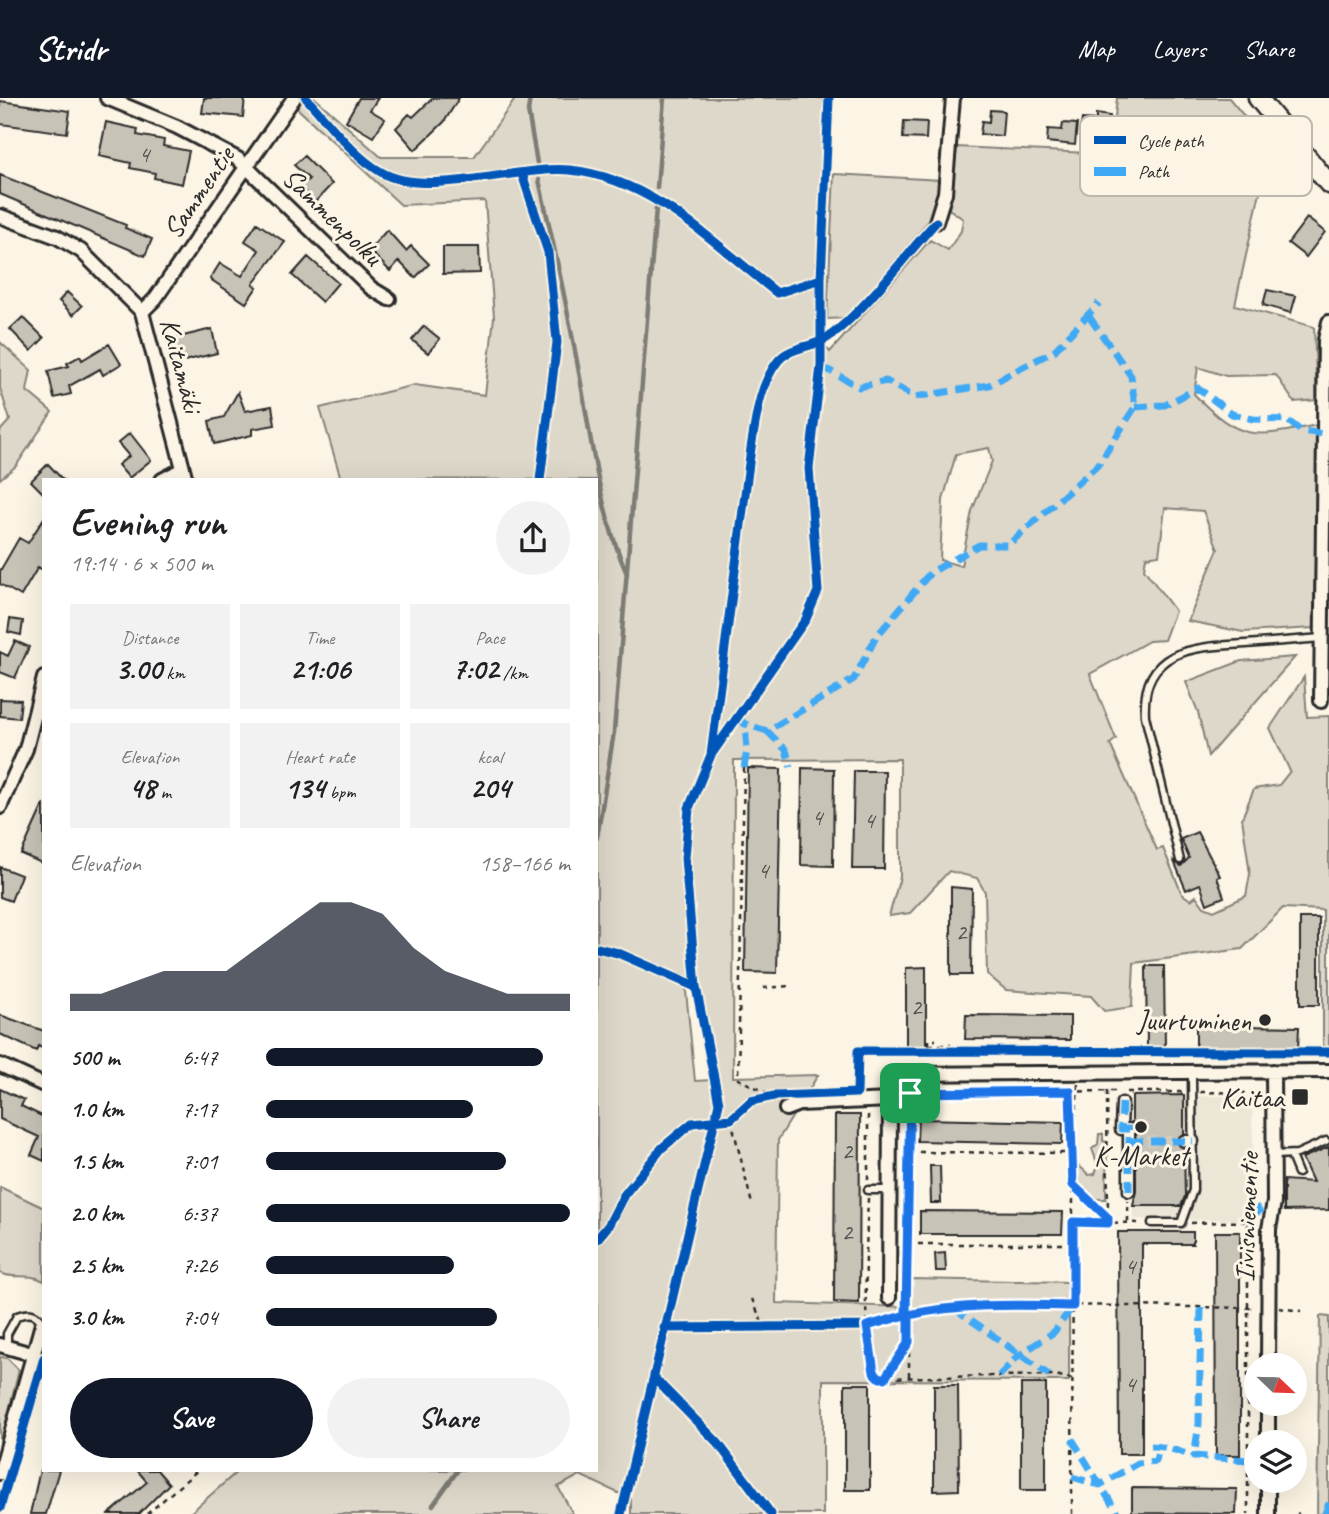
<!DOCTYPE html>
<meta charset="utf-8">
<style>
:root{--surface:#fff;--page:#f2f2f2;--text:#202124;--muted:#757577;--accent:#111827}
body{margin:0;font-family:Caveat,sans-serif;background:var(--page);color:var(--text);height:100vh;display:flex;flex-direction:column;font-size:26px;white-space:nowrap}
*{box-sizing:border-box;margin:0}
p{font-size:23px;color:var(--muted)}
.icon{flex:none;width:38px;height:38px;fill:none;stroke:currentColor;stroke-width:2;stroke-linecap:round;stroke-linejoin:round}
.map{position:relative;flex:1;overflow:hidden}
.sheet{position:absolute;left:42px;top:380px;width:556px;height:994px;display:flex;flex-direction:column;background:var(--surface);border-radius:0px;box-shadow:0 7px 28px #0002}
.sheet>*{flex:none}
.needle{width:46px;rotate:113deg}
.controls{position:absolute;left:1244px;top:1255px;display:grid;gap:14px}
.controls a{display:grid;place-items:center;width:63px;height:63px;border-radius:50%;background:var(--surface);box-shadow:0 7px 28px #0002;font-size:35px}
.pin{position:absolute;display:grid;place-items:center;width:60px;height:60px;color:#fff;margin:-30px;border-radius:14px;box-shadow:0 4px 10px #0006}
.round{display:grid;place-items:center;flex:none;width:74px;height:74px;border-radius:37px;background:var(--page)}
.head{display:flex;align-items:center;justify-content:space-between;height:119px;padding:0 28px}
h1{font-size:38px;font-weight:600;line-height:52px}
.figures{display:grid;grid-template-columns:repeat(3,1fr);gap:10px;height:119px;padding:7px 28px}
.figures div{display:grid;align-content:center;border-radius:0px;background:var(--page);text-align:center}
.figures b{font-size:30px;font-weight:600}
.figures small{font-size:19px;font-weight:400}
.figures p{font-size:19px}
.chart{height:196px;padding:14px 28px}
.chart p{display:flex;justify-content:space-between}
.chart svg{width:100%;height:126px;margin-top:7px;fill:var(--accent);opacity:.7}
.primary-button{display:flex;gap:14px;margin-top:auto;padding:14px 28px}
.primary-button a{flex:1;height:80px;border-radius:42px;background:var(--accent);color:#fff;font-size:28px;font-weight:600;line-height:80px;text-align:center}
.primary-button a+a{background:var(--page);color:var(--text)}
ul{padding:0 28px;list-style:none;font-size:23px}
li{display:grid;grid-template-columns:112px 84px 1fr;align-items:center;height:52px}
li i{height:18px;border-radius:9px;background:var(--accent)}
header{display:flex;align-items:center;gap:42px;box-sizing:border-box;height:98px;padding:0 35px;background:var(--accent);color:#fff}
header strong{font-size:33px}
nav{display:flex;gap:38px;margin-inline-start:auto;font-size:24px}
.map>svg:first-child{display:block}
.built{fill:#ece6d7}
.green{fill:#ded8ca;stroke:#84827a;stroke-width:2;fill-rule:evenodd}
.lines{fill:none;stroke-linecap:round;stroke-linejoin:round}
.stream{stroke:#7d7b74;stroke-width:4.5}
.building{fill:#c8c3b7;stroke:#2b2b2b;stroke-width:2}
.pedestrian-tunnel{stroke:#d2cdc0;stroke-width:10;stroke-dasharray:10 5;stroke-linecap:butt}
.service-casing{stroke:#2b2b2b;stroke-width:11}
.pedestrian-casing{stroke:#2b2b2b;stroke-width:15}
.minor-casing{stroke:#2b2b2b;stroke-width:18}
.secondary-casing{stroke:#2b2b2b;stroke-width:23}
.path{stroke:#2b2b2b;stroke-width:2.5;stroke-dasharray:5 5;stroke-linecap:butt}
.service{stroke:#fcf5e5;stroke-width:6}
.pedestrian{stroke:#fcf5e5;stroke-width:10}
.minor{stroke:#fcf5e5;stroke-width:12}
.secondary{stroke:#fcf5e5;stroke-width:18}
.quiet{stroke:#3fa9f5;stroke-width:7;stroke-dasharray:14 7;stroke-linecap:butt}
.cycleway-casing{stroke:#fcf5e5;stroke-width:13}
.cycleway{stroke:#0057b8;stroke-width:9}
.route-casing{stroke:#fff;stroke-width:14}
.route{stroke:#1a73e8;stroke-width:9}
.poi-dot{fill:#2b2b2b;stroke:#fcf5e5;stroke-width:2.5}
.labels{text-anchor:middle;stroke-width:6;stroke-linejoin:round;paint-order:stroke}
.number-label{font-size:24px;fill:#52514e}
.street-label{font-size:28px;fill:#2b2b2b;stroke:#fcf5e5}
.poi-label{font-size:28px;fill:#2b2b2b;stroke:#fcf5e5;text-anchor:end}
.key{fill:#fcf5e5;stroke:#bdb8ad;stroke-width:2}
.key-label{font-size:19px;fill:#2b2b2b}
</style>
<header>
<strong>Stridr</strong>
<nav><a>Map</a><a>Layers</a><a>Share</a></nav>
</header>
<div class="map">
<svg width="1329" height="1416" viewBox="0 0 1329 1416">
<rect width="100%" height="100%" fill="#fcf5e5"/>
<filter id="ink" filterUnits="userSpaceOnUse"><feTurbulence type="fractalNoise" baseFrequency=".0143" numOctaves="2"/><feDisplacementMap in="SourceGraphic" scale="14" xChannelSelector="R" yChannelSelector="G"/><feConvolveMatrix kernelMatrix="1 2 1 2 8 2 1 2 1" color-interpolation-filters="sRGB"/></filter>
<g filter="url(#ink)">
<path class="built" d="M1132 998H1252L1254 1122 1133 1121Z"/>
<path class="green" d="M304 0H315L381 59H474L516 0H823V13L828 15 821 181 822 245 830 254 930 142 948 152 961 133 963 121 949 111 957 49 1111 56 1117 0H1229L1270 49 1235 207 1314 229 1317 302 1294 304 1276 277 1226 278 1198 269 1194 296C1240 344 1255 340 1317 327L1314 530 1243 534 1188 523 1218 451 1203 413 1165 410 1159 457 1146 459 1144 471 1175 513 1164 542 1149 543 1090 576 1116 641 1110 646 1157 752 1163 750 1182 796 1191 802 1196 798 1204 809 1214 813 1246 798 1250 776 1242 720 1254 691 1279 687 1290 673 1270 630 1304 579 1307 619 1329 618V949L1323 950V812L1283 810 1242 851 1134 865 1132 909 1104 913 1091 898 1006 892 987 876 985 794 977 780 949 773 910 815 889 818 900 779V661L734 662 733 979 818 977 778 1042 776 1205 910 1209 912 1181 1069 1184V1283L823 1282V1416H631V1401L580 1377 558 1389 573 1416H189L239 1372H597V382L341 381 320 310 415 287 485 297 494 219 485 103 401 107 297 10ZM989 350 992 363 972 413 961 468 940 462 943 402 956 356ZM685 883 696 889 712 982 695 983Z
M834 76 941 82 935 115 848 220 827 221Z
M0 244 31 272 27 293 52 314 16 368 0 381V333L10 322 0 290Z
M1295 559 1208 658 1198 614 1186 584 1241 563Z
M1099 1036H1103V1043L1107 1044 1106 1101H1092L1076 1083V1065L1089 1077 1095 1076 1098 1067 1092 1051 1098 1046Z
M0 1089 44 1110V1183C27 1174 14 1182 0 1175Z
M1320 1218 1329 1219V1416H1317Z
M0 1259 7 1260 19 1272 0 1348Z"/>
<g class="lines">
<path class="stream" d="M530 0 528 13 537 65
M539 82C554 148 568 213 580 280 592 346 600 415 627 476
M657 90 664 0
M597 740 614 634 656 110
M433 1407 458 1372"/>
</g>
<path class="building" d="M204 0H245L243 19 202 15Z
M359 0H378L370 12 385 21 373 39 346 23Z
M433 0H459L444 24 415 52 396 30 409 16 413 19Z
M0 3 70 13 67 35 0 26Z
M990 12 1004 13 1002 38 980 36 982 23 989 24Z
M1096 16 1110 18 1109 38 1080 35 1082 21 1096 22Z
M904 23 927 24 926 41 903 40Z
M106 24 138 31 137 37 164 42 163 48 189 53 182 86 154 80 155 75 130 70 131 65 99 58Z
M1063 25 1077 26 1075 47 1047 44 1048 31 1062 32Z
M304 58 332 86 315 104 300 89 309 81 294 67Z
M0 77 126 127 125 130 152 141 145 158 0 96Z
M1307 120 1325 134 1306 159 1288 145Z
M257 125 285 144 253 186 257 189 246 205 210 181 220 165 242 178 259 152 245 143Z
M387 132 406 153 411 148 429 166 415 180 399 163 390 173 369 152Z
M443 149H479L480 175 443 176Z
M308 159 338 185 322 204 292 177Z
M1267 192 1296 198 1291 215 1263 207Z
M67 194 82 208 73 217 59 203Z
M23 219 44 240 31 253 10 231Z
M424 228 440 241 428 255 412 242Z
M212 231 217 255 184 263 182 256 175 258 171 241Z
M109 246 121 266 103 277 100 271 69 288 71 296 54 300 48 273 69 268 67 265 80 258 82 262Z
M238 294 245 313 272 308 275 327 252 331V337L214 346 209 323 224 319Z
M130 335 151 362 129 380 118 367 129 358 118 345Z
M48 366 63 382H44V396L31 383Z
M44 420V473L38 469 21 498 0 486V473L19 440 28 445Z
M10 521 23 523 21 537 8 534Z
M15 543 29 549 15 580 0 574V554L8 558Z
M0 601 21 602 19 620 0 618Z
M748 670 781 671 777 875 745 874Z
M802 670 834 671 833 768 801 767Z
M854 673H885L884 771H852Z
M44 705V766L21 756Z
M1197 734 1220 778 1217 779 1224 799 1207 806 1200 786 1186 792 1174 763 1181 768 1189 760 1181 741Z
M0 769 21 777 11 803 0 799Z
M951 789 972 791 971 877H951Z
M1300 820H1319V907H1300Z
M1146 868H1164L1165 950H1147Z
M926 869V948H906V870Z
M0 917 44 933V951L38 948 36 953 0 936Z
M966 917 1070 918V942L965 941Z
M1196 927 1299 929 1298 951 1196 950Z
M0 991 24 1002 21 1008 44 1019V1063L31 1057 39 1039 0 1021Z
M1184 997V1036L1177 1042 1184 1050 1185 1098 1181 1108H1133L1136 1093V1031L1132 1024V998Z
M835 1017H860L859 1205 834 1204Z
M918 1021 1063 1024 1062 1046 917 1043Z
M1329 1049V1112L1284 1113V1082L1313 1084 1302 1060Z
M930 1068H940L941 1105H931Z
M920 1113 1063 1114 1062 1136H920Z
M1118 1134H1193V1146H1142V1356H1119Z
M1215 1134H1240V1357H1216Z
M945 1155 946 1173H936L935 1156Z
M845 1286H870V1392H845Z
M1021 1286H1046V1392H1021Z
M934 1287H958L959 1392 934 1393Z
M40 1372H59L46 1416H30Z
M137 1372H157L169 1386 139 1416H109L147 1384Z
M1132 1390 1237 1391 1236 1416 1132 1415Z"/>
<g class="lines">
<path class="pedestrian-tunnel" d="M1132 1043H1184"/>
<g class="service-casing">
<path id="service" d="M1180 762 1145 618C1141 550 1194 549 1246 546 1271 544 1297 542 1322 540
M1274 1057 1297 1056 1326 1043
M1291 1058 1298 1075
M868 1092H889
M1152 1125H1181L1193 1092 1192 976
M7 1249V1236L17 1218C29 1214 36 1214 42 1225"/>
</g>
<g class="pedestrian-casing">
<path id="pedestrian" d="M1122 1005 1121 1031H1129V1093
M1184 1043H1193"/>
</g>
<g class="minor-casing">
<path id="minor" d="M107 0 177 29 238 61 371 190 389 201
M0 118 57 139 81 153 142 214 186 382
M936 124 945 95 953 0
M142 214 155 201 294 0
M162 382 183 371
M1321 603 1325 242 1329 224
M0 709 26 651 44 580
M0 967 44 987
M786 1011 799 1006 890 1002
M889 1200 890 1002 894 982 900 976 1329 973
M0 1247 35 1257
M1268 1267 1269 1131 1274 1104 1273 973
M1268 1344V1306
M0 1375 42 1226
M1268 1382V1416"/>
</g>
<g class="secondary-casing">
<path id="secondary" d="M1258 0 1329 86"/>
</g>
<path class="path" d="M744 670 738 981 774 998
M763 890 790 888
M929 947H950V954
M929 947V942H936
M1278 951V954
M1293 960 1294 951
M1078 986 1076 1017H1073V1087L1108 1120
M1107 993 1108 1125
M1070 994 1073 1017
M1127 994H1183
M1200 994 1260 995
M910 995 1120 993
M731 1021 752 1106
M909 1054 1073 1055
M868 1082V1016
M868 1100C867 1133 859 1260 880 1280L1055 1277 1072 1281
M1073 1124 1143 1125
M1128 1124V1103
M1248 1124V1416
M1191 1125 1257 1123
M908 1146H1073
M752 1201 764 1229
M1279 1210 1301 1213
M906 1218 910 986
M909 1279V1217L934 1212 996 1206 1255 1210
M885 1280 909 1245
M147 1416 198 1372
M1072 1416 1073 1087
M1297 1416 1299 1415"/>
<use href="#service" class="service"/>
<use href="#pedestrian" class="pedestrian"/>
<use href="#minor" class="minor"/>
<use href="#secondary" class="secondary"/>
<path class="quiet" d="M821 268 859 289 886 283 915 299 989 287 1054 253 1099 205
M1135 309 1165 307 1198 290 1232 316 1253 321 1287 322 1301 333 1324 336
M737 619 745 626 767 633 854 581 876 539 930 475 979 447H1008L1098 367 1135 309 1131 278 1088 217
M767 633 786 652 791 669
M744 670 747 652 745 626
M1122 1005 1121 1031H1129V1093
M1129 1043H1193
M1243 1091 1261 1116
M954 1210 1049 1277
M1201 1210 1199 1326 1194 1358 1248 1362
M999 1278 1018 1258 1054 1234 1073 1208
M1072 1341 1118 1416
M1151 1348C1168 1348 1178 1354 1194 1358
M1072 1379 1100 1387 1138 1365 1156 1363 1159 1348
M1325 1416 1329 1405"/>
<g class="cycleway-casing">
<path id="cycleway" d="M306 0C328 24 352 57 381 74 426 101 519 67 570 72 651 80 716 147 777 195L821 181
M522 76 548 154 557 244 540 382
M711 657 751 350C756 321 759 287 778 263 791 247 815 251 834 235 872 204 903 160 936 124
M597 850 618 855 696 889
M597 1141 608 1128 624 1097 662 1050 692 1025 731 1021 751 1003 774 998 857 995 858 953 1329 954
M664 1230 867 1228 909 1217
M655 1281 718 1345 771 1416
M0 1410 44 1260
M621 1416 719 1005 696 889 685 760 689 710 711 657 806 521 818 493 809 370 821 268V181L829 0"/>
</g>
<use href="#cycleway" class="cycleway"/>
</g>
</g>
<g class="lines" filter="url(#ink)">
<g class="route-casing">
<path id="route" d="M1070 993 1073 1087 1108 1120V1125L1073 1124V1208C1017 1207 963 1205 909 1217V1244L885 1280H880L874 1274 867 1228 906 1217 910 995Z"/>
</g>
<use href="#route" class="route"/>
</g>
<g class="poi-dot">
<circle cx="1265" cy="922" r="7"/>
<rect x="1291" y="990" width="18" height="18" rx="3.5"/>
<circle cx="1141" cy="1029" r="7"/>
</g>
<g class="labels">
<g class="number-label">
<text x="144" y="64">4</text>
<text x="817" y="727">4</text>
<text x="869" y="730">4</text>
<text x="763" y="780">4</text>
<text x="961" y="842">2</text>
<text x="916" y="917">2</text>
<text x="847" y="1061">2</text>
<text x="847" y="1142">2</text>
<text x="1130" y="1176">4</text>
<text x="1130" y="1294">4</text>
</g>
<g class="street-label">
<text transform="translate(198 94) rotate(-56)" y="10">Sammentie</text>
<text transform="translate(333 118) rotate(44)" y="10">Sammenpolku</text>
<text transform="translate(182 267) rotate(75)" y="10">Kaitamäki</text>
<text transform="translate(1246 1119) rotate(-88)" y="10">Iivisniementie</text>
</g>
<g class="poi-label">
<text x="1251" y="932">Juurtuminen</text>
<text x="1284" y="1009">Kaitaa</text>
<text x="1141" y="1067" text-anchor="middle">K-Market</text>
</g>
</g>
<rect x="1080" y="18" width="232" height="80" rx="10" class="key"/>
<rect x="1094" y="38" width="32" height="8" fill="#0057b8"/>
<rect x="1094" y="69" width="32" height="9" fill="#3fa9f5"/>
<g class="key-label">
<text x="1138" y="49">Cycle path</text>
<text x="1138" y="80">Path</text>
</g>
</svg>
<div class="controls">
<a><svg class="needle" viewBox="-14 -14 28 28"><path d="M0-13l5 13h-10z" fill="#e53935"/><path d="M0 13l5-13h-10z" fill="#757577"/></svg></a>
<a><svg class="icon" aria-label="layers" viewBox="0 0 24 24"><path d="M12 4l9 5-9 5-9-5zM3 14l9 5 9-5"/></svg></a>
</div>
<div class="pin" style="left:910px;top:995px;background:#1e9e55"><svg class="icon" aria-label="arrive" viewBox="0 0 24 24"><path d="M6 21V4h12l-3 4 3 4H6"/></svg></div>
<section class="sheet">
<div class="head"><div><h1>Evening run</h1><p>19:14 · 6 × 500 m</p></div><a class="round"><svg class="icon" aria-label="share" viewBox="0 0 24 24"><path d="M12 15V3M7 8l5-5 5 5M5 13v7h14v-7"/></svg></a></div>
<div class="figures">
<div><p>Distance</p><b>3.00<small> km</small></b></div>
<div><p>Time</p><b>21:06</b></div>
<div><p>Pace</p><b>7:02<small> /km</small></b></div>
</div>
<div class="figures">
<div><p>Elevation</p><b>48<small> m</small></b></div>
<div><p>Heart rate</p><b>134<small> bpm</small></b></div>
<div><p>kcal</p><b>204</b></div>
</div>
<div class="chart"><p><span>Elevation</span>158–166 m</p>
<svg viewBox="0 0 160 44" preserveAspectRatio="none"><path d="M0 44V38L10 38L20 34L30 30L40 30L50 30L60 22L70 14L80 6L90 6L100 10L110 22L120 30L130 34L140 38L150 38L160 38V44z"/></svg>
</div>
<ul>
<li><b>500 m</b>6:47<i style="width:91%"></i></li>
<li><b>1.0 km</b>7:17<i style="width:68%"></i></li>
<li><b>1.5 km</b>7:01<i style="width:79%"></i></li>
<li><b>2.0 km</b>6:37<i style="width:100%"></i></li>
<li><b>2.5 km</b>7:26<i style="width:62%"></i></li>
<li><b>3.0 km</b>7:04<i style="width:76%"></i></li>
</ul>
<div class="primary-button"><a>Save</a><a>Share</a></div>
</section>
</div>
